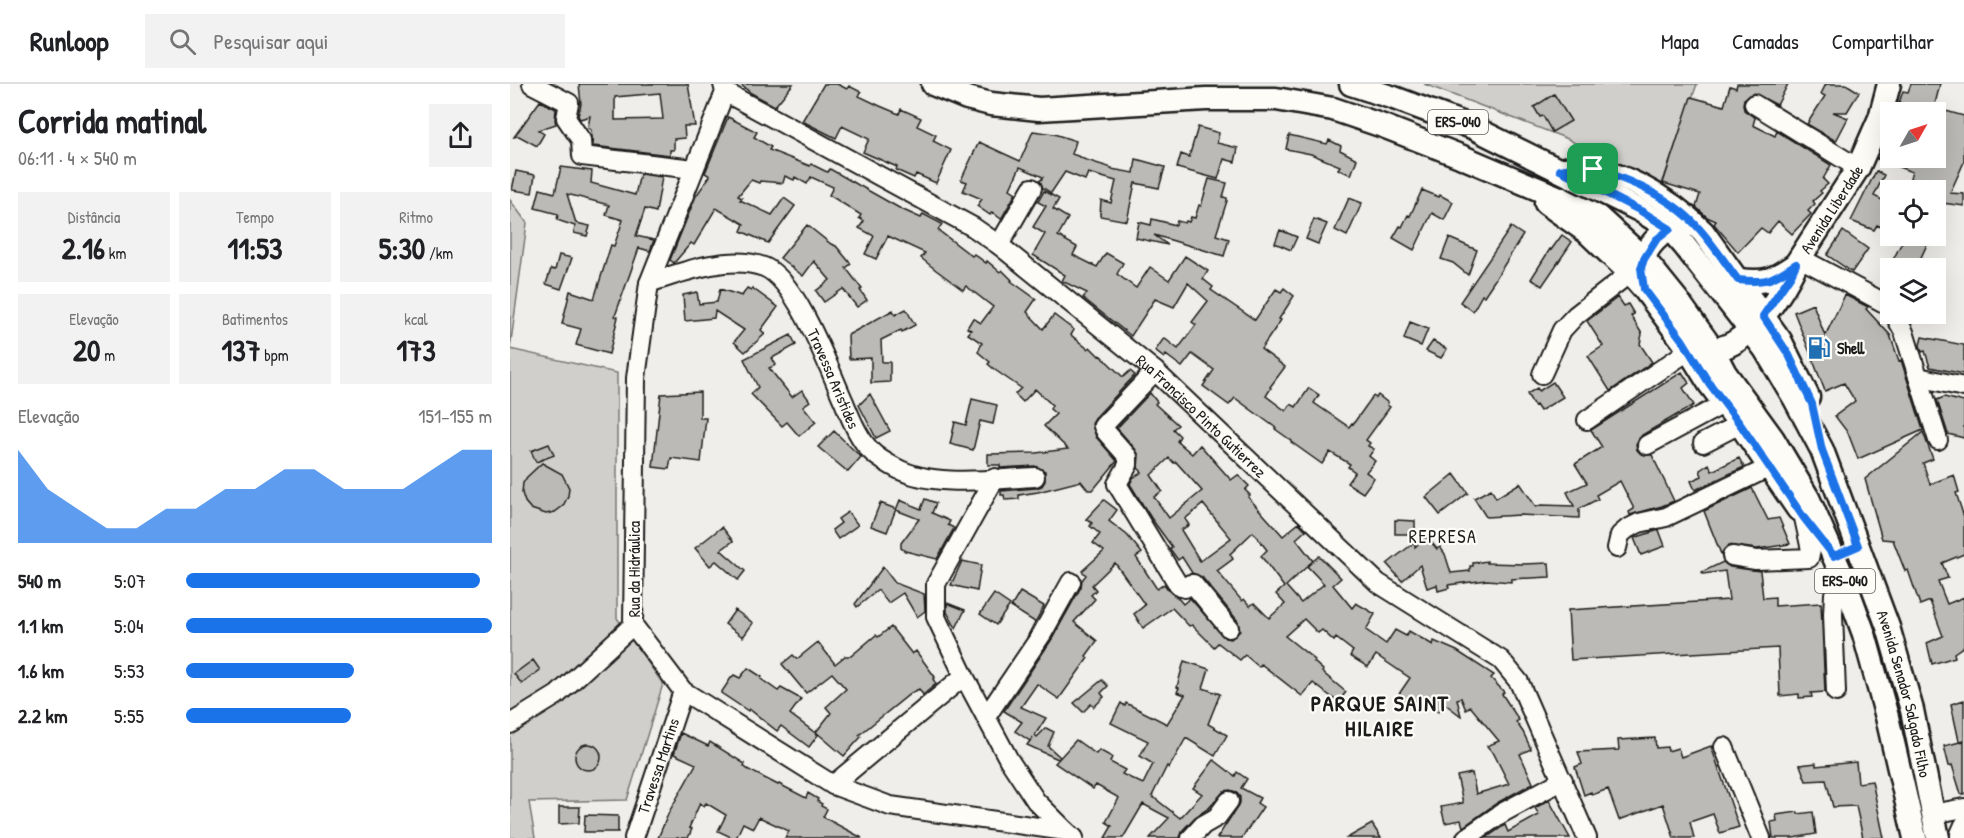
<!DOCTYPE html>
<html lang="pt">
<meta charset="utf-8">
<style>
:root{--surface:#fff;--page:#f2f2f2;--text:#202124;--muted:#757577;--line:#e0e0e0;--accent:#1a73e8}
body{margin:0;font-family:"Patrick Hand",sans-serif;background:var(--page);color:var(--text);height:100vh;display:flex;flex-direction:column;font-size:22px;white-space:nowrap}
*{box-sizing:border-box;margin:0}
p{font-size:20px;color:var(--muted)}
.icon{flex:none;width:33px;height:33px;fill:none;stroke:currentColor;stroke-width:2;stroke-linecap:round;stroke-linejoin:round}
.map{position:relative;flex:1;overflow:hidden}
.side{display:flex;flex-direction:column;background:var(--surface);width:510px}
.side>*{flex:none}
.needle{width:39px;rotate:51deg}
.tools{position:absolute;left:1370px;top:18px;display:grid;gap:12px}
.tools a{display:grid;place-items:center;width:66px;height:66px;border-radius:0px;background:var(--surface);box-shadow:0 6px 24px #0002;font-size:30px}
.pin{position:absolute;display:grid;place-items:center;width:51px;height:51px;color:#fff;margin:-26px;border-radius:12px;box-shadow:0 3px 9px #0006}
.round{display:grid;place-items:center;flex:none;width:63px;height:63px;border-radius:0px;background:var(--page)}
.head{display:flex;align-items:center;justify-content:space-between;height:102px;padding:0 18px}
h1{font-size:33px;font-weight:800;line-height:45px}
.metrics{display:grid;grid-template-columns:repeat(3,1fr);gap:9px;height:102px;padding:6px 18px}
.metrics div{display:grid;align-content:center;border-radius:0px;background:var(--page);text-align:center}
.metrics b{font-size:30px;font-weight:800}
.metrics small{font-size:16px;font-weight:400}
.metrics p{font-size:16px}
.chart{height:168px;padding:12px 18px}
.chart p{display:flex;justify-content:space-between}
.chart svg{width:100%;height:108px;margin-top:6px;fill:var(--accent);opacity:.7}
ul{padding:0 18px;list-style:none;font-size:20px}
li{display:grid;grid-template-columns:96px 72px 1fr;align-items:center;height:45px}
li i{height:15px;border-radius:8px;background:var(--accent)}
header{display:flex;align-items:center;gap:36px;box-sizing:border-box;height:84px;padding:0 30px;background:var(--surface);border-bottom:2px solid var(--line)}
header strong{font-size:28px}
nav{display:flex;gap:33px;margin-inline-start:auto;font-size:21px}
.search{width:420px;height:54px;background:var(--page);display:flex;align-items:center;gap:15px;box-sizing:border-box;padding:0 21px;border-radius:0px;color:var(--muted);font-size:22px}
main{display:flex;flex:1;min-height:0}
.map>svg:first-child{display:block}
.green{fill:#d0cfcc;stroke:#767674;stroke-width:1.5}
.building{fill:#bbbab6;stroke:#1c1c1c;stroke-width:1.5;fill-rule:evenodd}
.lines{fill:none;stroke-linecap:round;stroke-linejoin:round}
.minor-casing{stroke:#1c1c1c;stroke-width:22}
.major-casing{stroke:#1c1c1c;stroke-width:27}
.minor{stroke:#fdfcf7;stroke-width:18}
.major{stroke:#fdfcf7;stroke-width:22}
.route-casing{stroke:#fff;stroke-width:12}
.route{stroke:#1a73e8;stroke-width:8}
.labels{text-anchor:middle;stroke-width:4.5;stroke-linejoin:round;paint-order:stroke}
.shield{fill:#fdfcf7;stroke:#605f5e;stroke-width:1.5}
.shield-label{font-size:15px;font-weight:bold;fill:#1c1c1c}
.street-label{font-size:16px;fill:#1c1c1c;stroke:#fdfcf7}
.poi-label{font-size:16px;font-weight:bold;fill:#1c1c1c;stroke:#fdfcf7;text-anchor:start}
.neighbourhood-label{font-size:18px;letter-spacing:1.5px;fill:#1c1c1c;stroke:#fdfcf7}
.district-label{font-size:22px;font-weight:bold;letter-spacing:1.5px;fill:#1c1c1c;stroke:#fdfcf7}
</style>
<header>
<strong>Runloop</strong>
<div class="search"><svg class="icon" aria-label="search" viewBox="0 0 24 24"><circle cx="10" cy="10" r="6"/><path d="M15 15l6 6"/></svg>Pesquisar aqui</div>
<nav><a>Mapa</a><a>Camadas</a><a>Compartilhar</a></nav>
</header>
<main>
<section class="side">
<div class="head"><div><h1>Corrida matinal</h1><p>06:11 · 4 × 540 m</p></div><a class="round"><svg class="icon" aria-label="share" viewBox="0 0 24 24"><path d="M12 15V3M7 8l5-5 5 5M5 13v7h14v-7"/></svg></a></div>
<div class="metrics">
<div><p>Distância</p><b>2.16<small> km</small></b></div>
<div><p>Tempo</p><b>11:53</b></div>
<div><p>Ritmo</p><b>5:30<small> /km</small></b></div>
</div>
<div class="metrics">
<div><p>Elevação</p><b>20<small> m</small></b></div>
<div><p>Batimentos</p><b>137<small> bpm</small></b></div>
<div><p>kcal</p><b>173</b></div>
</div>
<div class="chart"><p><span>Elevação</span>151–155 m</p>
<svg viewBox="0 0 160 44" preserveAspectRatio="none"><path d="M0 44V6L10 22L20 30L30 38L40 38L50 30L60 30L70 22L80 22L90 14L100 14L110 22L120 22L130 22L140 14L150 6L160 6V44z"/></svg>
</div>
<ul>
<li><b>540 m</b>5:07<i style="width:96%"></i></li>
<li><b>1.1 km</b>5:04<i style="width:100%"></i></li>
<li><b>1.6 km</b>5:53<i style="width:55%"></i></li>
<li><b>2.2 km</b>5:55<i style="width:54%"></i></li>
</ul>
</section>
<div class="map">
<svg width="1454" height="754" viewBox="0 0 1454 754">
<rect width="100%" height="100%" fill="#f0eeea"/>
<filter id="ink" filterUnits="userSpaceOnUse"><feTurbulence type="fractalNoise" baseFrequency=".0167" numOctaves="2"/><feDisplacementMap in="SourceGraphic" scale="12" xChannelSelector="R" yChannelSelector="G"/><feConvolveMatrix kernelMatrix="1 2 1 2 8 2 1 2 1" color-interpolation-filters="sRGB"/></filter>
<g filter="url(#ink)">
<path class="green" d="M914 0H1187L1149 108 1058 55Z
M0 116 17 139 0 265 107 289V534L153 600 117 716 19 718 25 754H0Z"/>
<path class="building" d="M69 0H178L185 42H174L175 54 164 55V66H160V71L83 62 81 46 78 44 80 32 70 35 68 32 71 20ZM150 9 153 35 105 36V13Z
M230 0H283L265 22 241 9Z
M314 0H327L337 5 339 2 351 8 349 12 370 22 389 30 391 25 411 34 407 42 426 51 423 57 441 66 426 99 406 90 404 94 386 86 387 83 353 68 359 55 332 42 326 54 292 37Z
M1227 0H1278L1267 21 1244 9 1234 15 1233 20 1234 26 1245 34 1243 41 1265 52 1267 47 1321 81 1313 95 1318 100 1310 107 1312 109 1303 117 1305 120 1298 127 1301 130 1282 150 1268 137 1258 149 1251 144 1228 168 1204 140 1206 137 1197 133 1186 123 1190 110 1153 99 1181 13 1214 22 1220 2 1226 4Z
M1316 0H1336L1349 8 1337 28H1323L1338 34 1326 57 1297 40 1315 12 1311 10Z
M1401 0H1430L1423 28H1386L1393 7 1398 8Z
M1044 10 1061 37 1042 48 1033 32 1030 33 1024 23Z
M30 17 46 25 45 36 46 40 28 46 34 50 27 62 9 52 4 53Z
M1425 24 1454 32V78L1440 109 1454 110V122L1425 118V106H1406L1408 100 1399 97 1402 88 1367 75V74H1425Z
M218 33 247 48 244 53 261 63 259 66 300 82 301 80 315 87 318 88 320 85 391 125 411 134 413 130 432 140 428 146 462 172 464 170 476 179 477 177 490 188 492 186 502 196 501 197 526 215 517 228 533 245 544 231 564 246 561 251 578 265 580 263 589 272 590 271 613 293 620 287 625 291 585 334 582 340 586 353 607 377 583 406H578L571 397 528 408 509 411V415L495 416 494 411H491V407L526 404 532 402 535 397V387L525 382 490 384V381H478V370L526 369 558 365 534 342 546 330 540 325 542 321 525 305 513 318 505 310 511 304 485 286 478 280 480 278 468 268 472 259 458 250 461 246 457 244 463 234 471 239 483 223 456 202 453 206 426 186 411 174 415 169 378 152 366 175 355 170 364 152 349 144 354 137 349 134 351 131 319 111 323 103 301 93 297 100 285 93 284 96 275 92 273 99 250 97 249 99 241 96 228 112 232 114 230 116 262 131 274 114 285 122 258 159 231 147 234 140 206 124 184 161 181 159 164 179 160 176 186 112 200 92 195 89Z
M688 43 709 49 707 59 728 64 725 78 714 75 708 95 667 84 671 70 679 73Z
M523 47 544 50 566 57 562 70 573 74V75L602 84 601 85 624 89 626 75 655 83 649 104 625 99 617 137 590 132 591 116 601 119 606 97 578 89 575 96 555 88 541 109 533 104 530 97 533 93 510 83 500 105 506 109 491 135 482 128 480 131 467 122 472 115 453 107 457 98 451 96 469 58 510 77Z
M779 51 817 60 819 56 831 62 830 66 847 75 841 91 828 85 830 82 801 70 776 65Z
M51 83 82 87 81 99 125 111 130 90 152 93 146 128 135 125 126 152 144 156 140 167 129 164 105 232 108 233 99 270 66 261 71 245 52 240 60 207 84 215 101 161 104 162 113 136 96 131 99 121 57 110 66 139 80 142 77 152 64 149 65 142 47 136 48 130 25 124 30 105 45 109Z
M6 87 25 91 22 109 2 106Z
M1366 87 1374 91 1364 112 1380 120V147L1367 141 1364 146 1341 137Z
M699 95 717 99 713 113 717 114V117L706 151 719 155 714 172 644 151 658 161 626 154 629 138 641 141 642 135 666 141 667 137 675 139 676 137 679 138 681 133 685 134 689 121 691 122Z
M912 106 929 113 930 111 943 118 934 136 922 129 904 166 883 154 890 142 892 143 898 131 900 132Z
M534 107 549 115 543 125 558 134 548 152 567 163 563 171 587 183 596 169 613 179 607 190 626 204 640 183 659 196 675 172 698 187 693 195 703 203 701 206 745 236 766 205 771 208 774 204 784 212 769 235 771 236 751 265 775 283 760 303 761 304 756 312 776 327 781 320 786 323 799 304 809 311 804 319 839 343 842 339 843 340 863 312 866 314 868 311 878 319 877 321 880 323 856 356 860 359 858 362 864 365 859 372 865 377 856 388 864 394 853 409 837 399 845 388 838 383 840 380 820 368 812 380 781 358 782 357 765 345 766 344 725 314 719 321 693 302 704 286 682 270 672 283 656 271 654 274 645 267 654 254 668 265 686 241 682 238 698 217 678 199 664 223 645 215 621 252 573 214 577 209 552 197 555 191 523 171 535 150 523 143 536 122 528 118Z
M839 114 852 119 837 152 825 146Z
M804 135 817 140 808 160 796 155Z
M297 141 321 160 326 162 341 180 336 184 352 205 350 206 357 216 347 223 333 205 314 218 306 207 320 196 304 177 293 192 270 174Z
M1001 143 1013 151 986 194 974 212 972 211 963 227 950 218Z
M770 146 787 153 781 166 765 159Z
M1333 147 1358 165 1342 188 1317 171Z
M1052 151 1062 158 1032 202 1021 195 1040 165 1041 166Z
M1395 152H1421L1406 184H1379Z
M939 154 967 166 958 191 943 179 931 175Z
M49 171 62 174 51 205 36 200 41 185 45 186Z
M237 204 241 206 242 204 268 223 251 246 255 250 235 268 224 258 234 246 205 227 204 234 175 237 173 211 187 208 189 220 207 218 210 205 232 212Z
M1335 211 1358 223 1356 225 1380 251 1389 277 1391 276 1392 279 1413 346 1348 375 1338 349 1325 332 1345 317 1334 299 1315 307 1284 228 1303 220 1315 252Z
M1108 213 1114 222 1118 220 1124 230 1121 232 1132 250 1130 260 1142 278 1100 307 1078 272 1093 262 1077 237Z
M396 225 405 241 392 248 391 246 371 256 372 278H380V298L361 299V274L339 275 338 251 383 226 385 231Z
M900 238 918 245 911 262 894 255Z
M281 251 286 261 262 274 266 281 259 284 282 313 292 306 300 317 293 322 306 338 289 352 277 338 272 342 241 310 248 303 234 275Z
M1412 253 1454 261V290L1420 283 1415 267 1412 268 1410 261Z
M923 257 937 265 931 274 916 267Z
M1172 288 1179 299 1173 304 1184 321 1132 351 1126 360 1127 366 1131 370 1142 371 1164 417 1152 422 1120 431 1119 428 1124 425 1110 397 1086 411 1088 415 1069 425V434L1010 431 976 433 964 414 981 405 986 414 1010 399 1026 423 1031 421 1064 422 1057 408 1077 399 1065 380 1092 363 1081 346Z
M1043 298 1053 313 1030 327 1026 321 1024 322 1017 310 1027 304 1029 307Z
M190 308V334H196L191 378 161 374 159 385 143 383 151 310Z
M640 309 647 318 645 320 668 341 663 345 670 352 667 357 682 370 690 361 721 396 728 391 739 402 735 406 740 411 738 413 773 452 789 439 796 446 786 455 803 477 776 502 791 519 814 500 797 482 809 472 831 494 823 501 842 524 846 519 865 530 856 546 876 560 885 546 896 552 899 547 923 561 924 557 947 567 984 591 981 594 994 608 992 610 1009 636 1006 638 1013 648 1021 665 1010 670 1023 699 987 719 953 743 951 736 935 739 931 723 953 719 947 692 962 689 966 710 999 700 984 670 977 662 989 657 960 622 956 626 951 614 947 615 951 632 935 620 928 628 908 614 902 625 890 617 892 613 889 610 900 594 866 571 858 583 840 572 843 567 826 554 824 557 812 546 808 549 794 535 775 552 805 576 804 578 813 586 812 588 836 608 828 618 803 599 792 612 751 580 749 583 735 571 730 576 708 559 704 563 682 541 679 542 662 524 633 544 624 530 635 521 605 479 582 501 586 506 581 511 585 515 564 538 587 557 576 572 578 574 549 615 527 600 511 623 536 634 525 651 527 653 536 644 544 648 538 662 550 673 548 675 517 661 523 653 520 657 505 647 512 638 494 627 542 555 571 503 572 496 576 491 572 487 594 467 583 459 590 450 580 442 582 439 576 435 594 416 607 426 599 437 617 451 632 469 626 473 647 505 654 500 660 508 668 514 673 520 680 514 715 554 721 555 730 547 728 537 692 493 682 489 672 473 668 476 660 465 662 463 641 434 620 400 623 394 632 388 628 384 629 372 626 366 607 344ZM659 374 664 379 666 378 692 407 659 434 644 413 652 407 641 391ZM693 420 721 454 690 477 671 446 679 441 675 435ZM743 448 757 466 751 472 774 503 766 510 775 520 759 534 744 519 740 522 734 515 732 517 707 487 723 475 720 470Z
M360 310 380 347 366 354 349 321Z
M1434 313 1454 318V354L1438 350 1427 316Z
M462 315 487 321 483 340 470 337 463 366 440 360 445 338 456 341Z
M324 347 351 373 338 388 308 363Z
M1413 348 1423 375 1413 379 1420 400 1444 391 1449 408 1446 409 1454 433V470L1432 479 1438 494 1428 497 1437 520 1454 513V562L1444 569 1445 573 1422 580 1417 559 1433 552 1420 517 1410 521 1398 486 1395 487 1383 456 1372 455 1355 395Z
M39 360 44 371 26 378 21 367Z
M1229 374 1234 383 1185 406 1181 397 1192 392 1190 386 1199 380 1202 387Z
M32 379 52 390 59 404 58 412 53 422 45 428 36 430 21 425 15 418 12 409 13 399 17 393Z
M944 390 958 409 930 431 916 413Z
M1242 404 1258 436 1269 434 1280 460 1247 465 1219 461 1211 470 1194 427Z
M415 415 426 419 422 429 440 437 438 441 444 444 427 475 395 467 391 464V459L409 435 386 426 390 416 411 425Z
M370 419 386 425 377 448 361 442Z
M338 428 348 441 328 455 322 446 331 439 328 435Z
M885 436 905 437V450H885Z
M212 443 223 457 211 466 235 487 228 496 206 477 200 482 185 464Z
M1149 446 1155 462 1131 471 1124 454Z
M917 453 927 465 930 463 935 470 941 489 960 487V482H963V479L977 477V479L1013 480 1039 479 1040 493 1001 495V498L977 496 938 501 939 504 928 507 927 501 917 504 910 481 892 497 877 480 905 458V463Z
M452 477 471 481 467 507 441 501Z
M1213 478 1220 483 1250 487 1253 514 1265 513V522L1311 519 1315 608 1301 609 1302 613 1289 614V610L1270 612 1268 564 1061 576 1058 526 1219 516 1215 487 1193 490 1192 488Z
M373 483 385 499 414 510 415 527 407 533 393 509 378 519 368 506 347 523 345 520Z
M510 508 534 522 517 553 525 538 501 523Z
M484 510 500 521 486 541 470 530Z
M437 519 455 526 446 544 437 528Z
M225 526 243 539 233 553 215 540Z
M381 543 402 570 406 567 425 593 423 595 426 600 413 611 409 605 401 609 349 651 351 653 334 672 306 648 321 629 316 623 336 605 322 589 296 609 272 580 283 571 287 575 308 558 325 580 335 572H341L366 551 368 553Z
M23 576 30 586 12 600 4 590Z
M674 577 699 585 693 604 710 610 698 640 717 651 705 672 676 654 659 684 657 682 642 712 670 734 692 710 683 704 704 676 725 692 727 688 737 695 731 704 750 714 747 719 753 723 732 754H707L730 719V713L726 708 720 706 714 707 699 724 685 733 672 747 670 754H640L659 734 633 720 613 754H595L602 742 596 738 609 714 586 701 583 705 545 679 566 656 586 670 589 666 602 673 600 678 615 686 612 690 633 700 643 680 630 672 638 657 601 639 611 619 615 622 616 619 657 640 675 611 667 608 669 604 667 603Z
M238 584 252 593 251 595 268 607 271 604 291 615 280 630 308 651 299 663 271 642 267 647 239 625 238 627 211 609 221 594 224 591 230 594Z
M592 596 598 602 591 609 594 613 584 623 581 620 573 628 564 619Z
M1454 616V656L1449 657 1441 620Z
M171 649 198 662 200 658 235 680 234 682 237 685 268 701 269 700 296 714 298 709 308 715 307 717 312 720 311 722 317 725 313 733 352 754H275L279 747 249 733 243 744 233 739 226 754H223L208 747 216 731 196 719 194 722 190 719 179 744 182 745 178 754H148L159 728 186 680 164 670Z
M1145 654 1146 664 1157 663 1158 667 1168 664 1171 673 1201 662 1229 743 1210 749 1203 730 1180 738 1184 754H1164L1153 720 1109 736 1098 705 1082 711 1081 708 1074 711 1065 683 1072 680 1068 668 1109 666 1108 656Z
M1454 657V710H1451L1442 681 1439 682 1434 662Z
M65 673a13 13 0 1 1 26 0a13 13 0 1 1-26 0Z
M1346 678 1348 699 1362 697 1374 754H1353L1346 722 1323 723 1316 696 1296 697 1290 681 1306 679V682Z
M1039 716 1060 754H976L995 741 998 748 1029 731 1025 724Z
M49 723H70L69 739 49 740Z
M1288 728V730L1303 728 1306 750 1283 754H1263L1261 738 1267 737 1266 731Z
M75 731 108 732V748H74Z
M862 740 871 754H837Z"/>
<g class="lines">
<g class="minor-casing">
<g id="minor">
<path d="M22 0 59 19 56 34 71 56 72 72 184 85"/>
<path d="M213 0 215 8 139 199 126 294 123 541 173 607 323 701 380 722 556 747 564 754"/>
<path id="s1" d="M215 8 463 143 489 161 645 287 868 499 991 576 1009 598 1077 754"/>
<path d="M1244 20 1348 84"/>
<path d="M489 161 522 104"/>
<path d="M1290 174 1380 222"/>
<path id="s2" d="M139 199C172 188 219 170 254 183 287 196 319 285 334 318 341 335 349 356 363 369 369 375 379 380 386 384 423 404 483 395 525 393"/>
<path d="M1384 230 1394 248 1428 356"/>
<path d="M645 287 593 342 596 348 618 373V381L607 400 669 502 675 504 680 500H683L719 544"/>
<path d="M1032 290 1052 246 1066 231 1120 189"/>
<path d="M1408 293 1454 303"/>
<path d="M1077 336 1178 267"/>
<path d="M1193 359 1230 340"/>
<path d="M1137 361 1215 319"/>
<path d="M485 394 426 500V533L454 592 499 676 526 717 556 747"/>
<path d="M1107 464 1110 451 1117 445 1129 439 1156 433 1260 383"/>
<path d="M1222 472 1246 476 1299 474 1301 466 1294 434"/>
<path d="M1326 608 1323 530 1324 510 1335 498"/>
<path d="M476 633 532 550 561 498"/>
<path d="M0 640 47 611 123 541"/>
<path d="M1214 663 1251 754"/>
<path d="M323 701 454 592"/>
<path d="M1423 730 1454 724"/>
<path id="s3" d="M124 754 173 607"/>
<path d="M681 754 693 741 707 733 719 717"/>
<path d="M956 754 992 729 1053 696"/>
<path d="M1450 754V750L1454 741"/>
</g>
</g>
<g class="major-casing">
<g id="major">
<path d="M423 0 457 14 481 20 529 25 696 15H766L823 25 873 42 950 72 1054 116 1088 133 1134 175 1168 217 1203 266 1215 289 1263 355 1298 414 1335 498 1354 550 1377 633 1405 754"/>
<path id="s4" d="M841 0 884 14 962 43 1131 127 1160 145 1174 161 1255 265 1285 315 1312 366 1378 543 1402 626 1428 754"/>
<path d="M1054 85C1100 77 1162 116 1193 148L1270 256 1298 313"/>
<path d="M1036 119 1077 148 1120 189 1134 205 1173 257 1199 299 1230 340 1288 425"/>
<path d="M1132 188C1131 165 1152 143 1174 143"/>
<path d="M1228 196C1257 199 1261 197 1285 181"/>
<path id="s5" d="M1188 263C1229 279 1272 211 1286 180L1348 84 1370 34 1379 0"/>
</g>
</g>
<use href="#minor" class="minor"/>
<use href="#major" class="major"/>
</g>
</g>
<g class="lines" filter="url(#ink)">
<g class="route-casing">
<path id="route" d="M1067 83C1104 87 1156 111 1182 137 1200 155 1213 176 1228 196 1258 199 1262 196 1286 180L1281 191 1253 232 1279 271 1302 320 1312 366 1348 462 1324 472 1294 434 1230 340 1199 299 1173 257 1134 205 1131 184 1134 175 1146 156 1160 145 1131 127 1050 86Z"/>
</g>
<use href="#route" class="route"/>
</g>
<defs>
<g id="fuel-bare" transform="scale(1.8)"><path d="M-5.5-6h7V0h2V4h1.3V-2.5L3-4.5l.8-.8L6-3V5H2.5V1h-1V6h-7ZM-4.2-4.7v3.2H.2V-4.7Z" fill="#1f6fb2" stroke="#fdfcf7" stroke-width="2.5" paint-order="stroke"/></g>
</defs>
<g fill-rule="evenodd">
<use href="#fuel-bare" x="1309" y="264"/>
</g>
<g class="labels">
<g class="shield">
<rect x="918" y="26" width="60" height="24" rx="4.5"/>
<rect x="1305" y="485" width="60" height="24" rx="4.5"/>
</g>
<g class="shield-label">
<text x="948" y="43">ERS-040</text>
<text x="1335" y="502">ERS-040</text>
</g>
<g class="street-label">
<text dy="6" stroke="none"><textPath href="#s5" startOffset="204">Avenida Liberdade</textPath></text>
<text dy="6" stroke="none"><textPath href="#s2" startOffset="252">Travessa Aristides</textPath></text>
<text dy="6" stroke="none"><textPath href="#s1" startOffset="579">Rua Francisco Pinto Gutierrez</textPath></text>
<text transform="translate(124 485) rotate(-90)" y="6">Rua da Hidráulica</text>
<text dy="6" stroke="none"><textPath href="#s4" startOffset="878">Avenida Senador Salgado Filho</textPath></text>
<text dy="6" stroke="none"><textPath href="#s3" startOffset="76">Travessa Martins</textPath></text>
</g>
<g class="poi-label">
<text x="1327" y="270">Shell</text>
</g>
<g class="neighbourhood-label">
<text x="933" y="459">REPRESA</text>
</g>
<g class="district-label">
<text x="870" y="627">PARQUE SAINT<tspan x="870" dy="25">HILAIRE</tspan></text>
</g>
</g>
</svg>
<div class="tools">
<a><svg class="needle" viewBox="-14 -14 28 28"><path d="M0-13l5 13h-10z" fill="#e53935"/><path d="M0 13l5-13h-10z" fill="#757577"/></svg></a>
<a><svg class="icon" aria-label="locate" viewBox="0 0 24 24"><circle cx="12" cy="12" r="6"/><path d="M12 2v4M12 18v4M2 12h4M18 12h4"/></svg></a>
<a><svg class="icon" aria-label="layers" viewBox="0 0 24 24"><path d="M12 4l9 5-9 5-9-5zM3 14l9 5 9-5"/></svg></a>
</div>
<div class="pin" style="left:1083px;top:85px;background:#1e9e55"><svg class="icon" aria-label="arrive" viewBox="0 0 24 24"><path d="M6 21V4h12l-3 4 3 4H6"/></svg></div>
</div>
</main>
